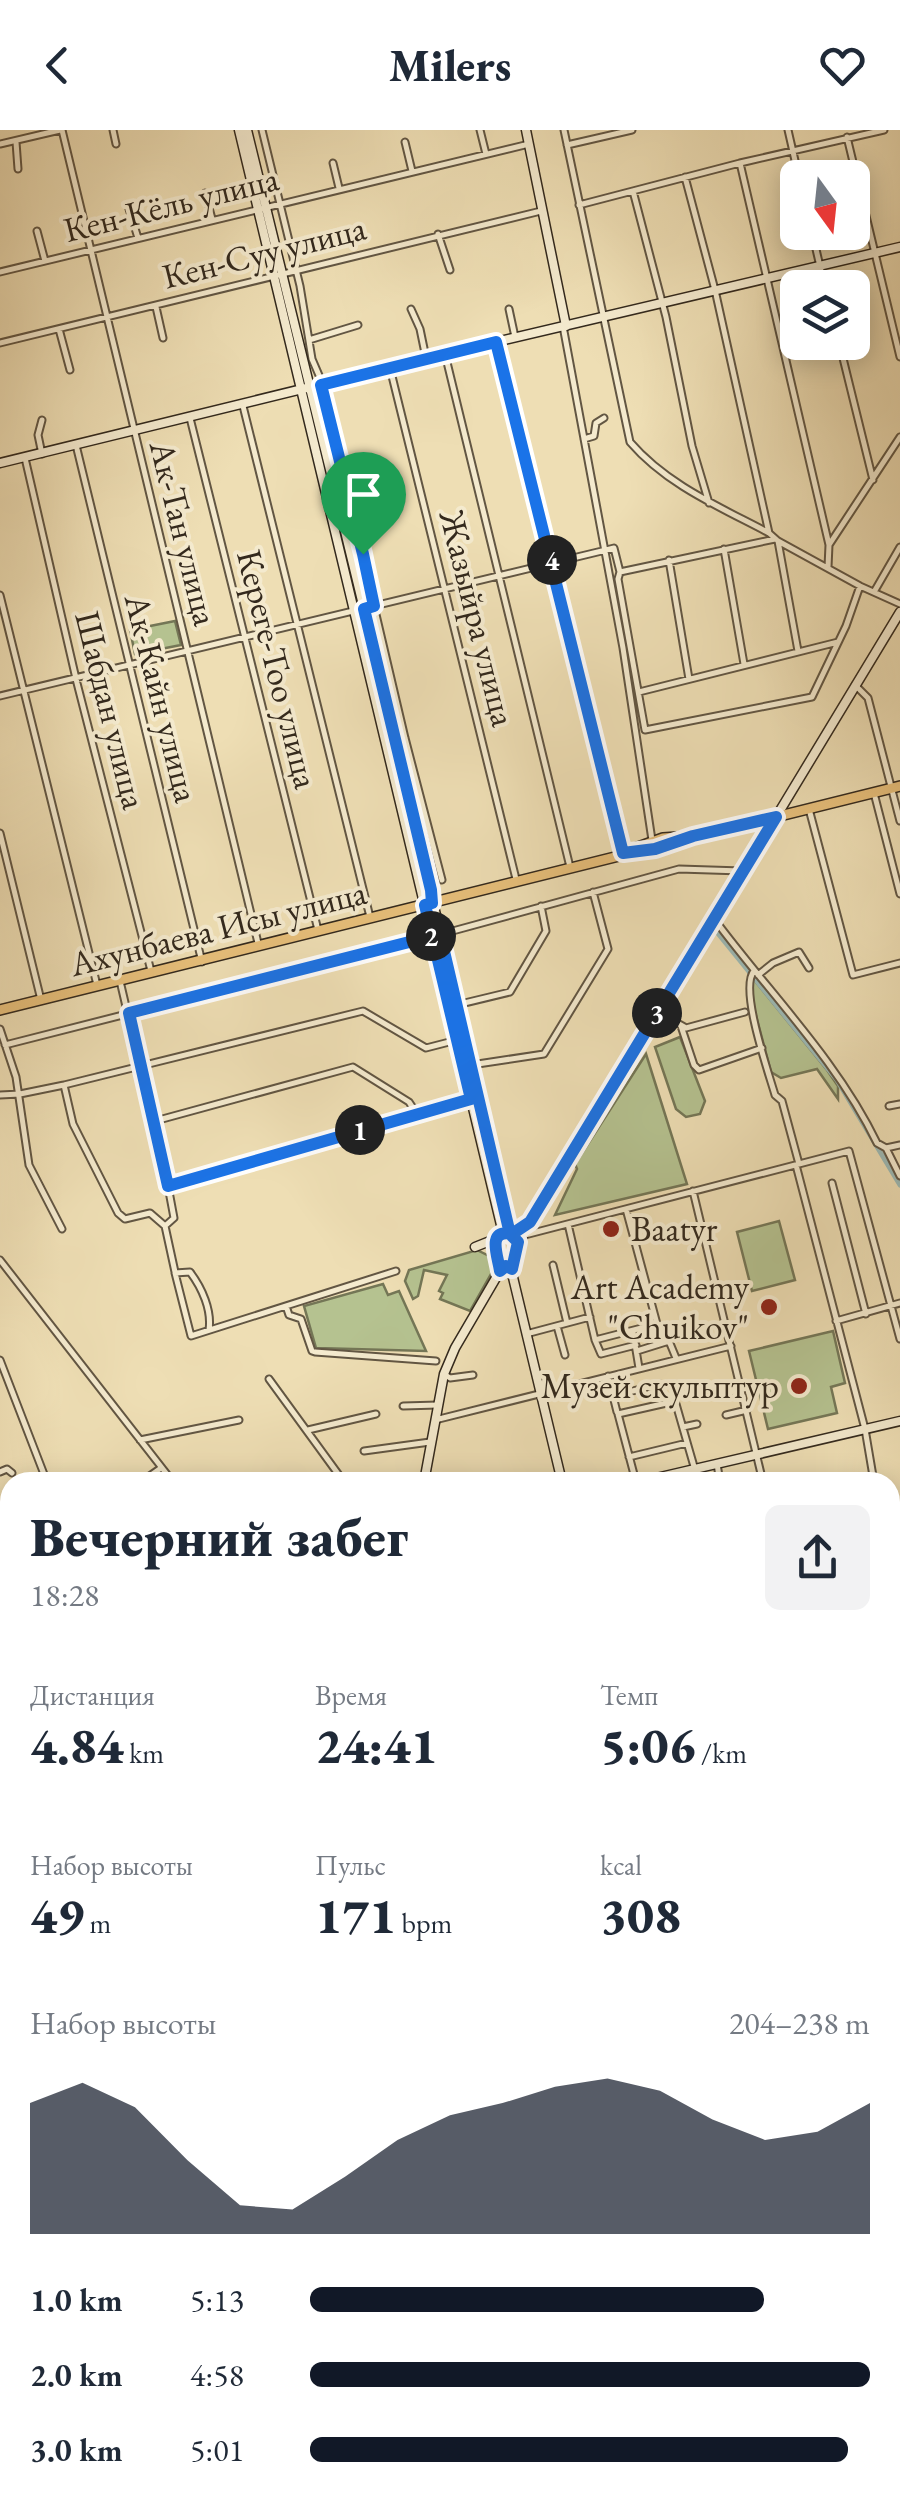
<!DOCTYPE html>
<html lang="ru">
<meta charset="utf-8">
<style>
:root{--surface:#fff;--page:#f2f2f3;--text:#1f2937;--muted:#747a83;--accent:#111827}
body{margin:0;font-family:"EB Garamond",serif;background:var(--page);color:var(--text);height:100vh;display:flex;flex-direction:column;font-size:38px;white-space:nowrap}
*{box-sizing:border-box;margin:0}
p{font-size:32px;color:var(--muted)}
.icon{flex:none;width:55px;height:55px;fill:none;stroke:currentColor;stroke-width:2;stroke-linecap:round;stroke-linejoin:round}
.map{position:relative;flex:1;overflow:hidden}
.details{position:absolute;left:0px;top:1342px;width:900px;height:1038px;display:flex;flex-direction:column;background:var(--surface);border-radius:30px 30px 0 0;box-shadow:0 5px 25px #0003}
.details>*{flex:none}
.needle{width:65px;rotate:165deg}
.controls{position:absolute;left:780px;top:30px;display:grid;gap:20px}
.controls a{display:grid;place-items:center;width:90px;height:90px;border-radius:15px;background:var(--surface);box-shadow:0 5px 25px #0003;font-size:50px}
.pin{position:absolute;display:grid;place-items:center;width:85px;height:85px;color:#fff;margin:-102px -42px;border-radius:50% 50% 50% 0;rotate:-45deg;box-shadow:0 0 10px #0007}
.pin .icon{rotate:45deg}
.km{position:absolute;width:50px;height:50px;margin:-25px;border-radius:50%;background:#222;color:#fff;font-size:28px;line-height:50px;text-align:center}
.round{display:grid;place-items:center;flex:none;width:105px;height:105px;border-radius:15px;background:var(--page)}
.overview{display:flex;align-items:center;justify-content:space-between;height:170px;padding:0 30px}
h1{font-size:55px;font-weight:800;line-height:75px}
.figures{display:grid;grid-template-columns:repeat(3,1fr);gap:15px;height:170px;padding:10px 30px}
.figures div{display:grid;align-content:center}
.figures b{font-size:50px;font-weight:800}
.figures small{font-size:28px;font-weight:400}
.figures p{font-size:28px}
.chart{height:280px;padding:20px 30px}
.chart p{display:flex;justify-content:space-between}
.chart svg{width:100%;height:180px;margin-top:10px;fill:var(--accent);opacity:.7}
ul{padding:0 30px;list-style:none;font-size:32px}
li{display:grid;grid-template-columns:160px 120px 1fr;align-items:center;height:75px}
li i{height:25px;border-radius:12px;background:var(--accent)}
header{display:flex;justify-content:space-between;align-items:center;height:130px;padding:0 30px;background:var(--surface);font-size:45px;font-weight:800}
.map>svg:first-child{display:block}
.green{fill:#b5c290;stroke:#747656;stroke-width:2.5}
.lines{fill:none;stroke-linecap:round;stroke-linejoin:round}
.canal{stroke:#9cbab6;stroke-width:5}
.street-casing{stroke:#625643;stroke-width:9}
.secondary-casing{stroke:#33291d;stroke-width:11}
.primary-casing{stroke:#33291d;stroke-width:12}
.street{stroke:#f4eace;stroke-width:5}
.secondary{stroke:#f4eace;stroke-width:8}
.primary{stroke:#e7bf7a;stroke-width:9}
.rail{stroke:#33291d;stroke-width:2.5;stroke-dasharray:18 18;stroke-linecap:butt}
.route-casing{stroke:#fff;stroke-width:20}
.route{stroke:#1a73e8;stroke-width:12}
.poi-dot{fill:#8f2418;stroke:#f4eace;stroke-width:4}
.labels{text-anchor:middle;stroke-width:8;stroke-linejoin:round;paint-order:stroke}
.street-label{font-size:35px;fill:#33291d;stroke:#f4eace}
.poi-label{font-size:35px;fill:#33291d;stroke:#f4eace;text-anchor:end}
</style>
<header><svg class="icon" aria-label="back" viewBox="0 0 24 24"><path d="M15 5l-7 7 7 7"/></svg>Milers<svg class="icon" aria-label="heart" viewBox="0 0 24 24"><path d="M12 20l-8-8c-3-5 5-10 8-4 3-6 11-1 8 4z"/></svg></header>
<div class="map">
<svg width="900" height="2378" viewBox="0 0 900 2378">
<rect width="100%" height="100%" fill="#eedeb4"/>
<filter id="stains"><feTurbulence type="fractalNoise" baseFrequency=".002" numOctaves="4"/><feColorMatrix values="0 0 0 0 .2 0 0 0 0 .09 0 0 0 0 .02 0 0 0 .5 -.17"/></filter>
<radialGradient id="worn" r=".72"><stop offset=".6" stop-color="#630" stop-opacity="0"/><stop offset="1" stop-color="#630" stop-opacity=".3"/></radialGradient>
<path class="green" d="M175 491 181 515 135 524 130 500Z
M751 846 827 940 838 956V969L817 939 781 948 771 942 750 863Z
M680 907 705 971 700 984 686 987 676 979 655 917Z
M646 924 687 1054 555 1085 577 1039 575 1034Z
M779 1091 795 1150 752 1161 737 1102Z
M477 1120 491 1127 495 1137 470 1181 440 1169 443 1163 439 1161 447 1145 424 1140 418 1166 413 1169 405 1151 409 1140Z
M383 1154 388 1165 399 1161 426 1221 316 1218 304 1176Z
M833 1201 845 1253 831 1257 837 1283 768 1299 749 1221Z"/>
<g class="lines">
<path class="canal" d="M716 801 837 950 900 1055"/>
<g class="street-casing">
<path id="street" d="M62 0 258 813
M113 0 116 14
M262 0 300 156 312 229 321 250 405 608 442 750
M480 0 486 24
M564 0 630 312C667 355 720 377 769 403L778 411 860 456 900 474
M788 0 799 48
M847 7 900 227
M16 12 18 39
M405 12 412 41
M0 14 60 0
M567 15 632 0
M333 33 339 58
M740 33 829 415
M685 47 715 160 769 403
M633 61 666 187 692 316 709 373
M205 63 212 89
M579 75 740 33 884 0
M129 79 138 108
M37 101 45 131
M812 102 825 158
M438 104 450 140
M0 142 529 14
M156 177 163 208
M411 179 420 199 426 228
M509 179 515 207
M563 196 623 518 652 710
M59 199 70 240
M309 210 358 195
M496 212 623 723
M839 212 873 350
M0 213 541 81
M445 224 570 737
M390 238 516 749
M243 276 370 787
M190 288 318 800
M584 309 594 306 596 293 604 288
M76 315 202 832
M42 324 38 305 42 290
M25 328 77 553 151 841
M775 409 620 442 618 449 645 600 812 567 846 496 860 456
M778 411 798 521
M724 419 744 534
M669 430 689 549
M828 437 829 415 900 307
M874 462 900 417
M0 465 97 855
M855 555 868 568 900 691
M639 562 838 512
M0 566 606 420 614 418 620 442
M874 663 900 764
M809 679 853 845 900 833
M0 703 41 870
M715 790C770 864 837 930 877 1013L886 1018
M754 841C739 858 768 941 775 965L782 971 799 1034
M758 845 773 833 799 822 809 838
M120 851 168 1056 174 1088 165 1096 175 1142
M456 875 510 862 546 801 541 776
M658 882 686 898 745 882
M681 896 694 935 699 940 762 918
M0 899 16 947 29 1035 62 1099
M5 915 449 802 679 739 742 741
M471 935 544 924 608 819 593 762
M64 955 73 994 118 1083 125 1089 150 1083 165 1096
M0 965 20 964 64 955 363 881 426 918 457 910
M889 976 900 974
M155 991 353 937 409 972 417 984
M900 1015 886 1018 900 1046
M796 1035 865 1299 874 1352
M832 1053 866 1184
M168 1056 471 969
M693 1061 763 1352
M568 1094 595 1210 657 1194 626 1079
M525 1105 849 1021 900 1209
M0 1130 173 1352
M553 1135 567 1193
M286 1176 289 1185 301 1189 312 1221 315 1222 436 1231
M836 1191 900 1173
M557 1196 565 1225
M209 1200C212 1180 202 1158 190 1142L175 1143 191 1206 396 1141
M633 1202 639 1238
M526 1204 590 1187
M595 1210 601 1224 636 1215
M637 1221 669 1211 676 1228
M0 1230 47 1352
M444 1244 450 1248 473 1245
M608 1246 617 1282
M269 1249 344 1352
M722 1264 742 1259
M613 1266 660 1254
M403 1276 438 1275
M726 1285 747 1280
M435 1290 731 1216
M683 1297 697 1294
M308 1300 376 1284
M140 1310 239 1290
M364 1321 430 1312
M629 1327 687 1313
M717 1334 720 1352
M0 1342 7 1339 12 1343
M141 1352 161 1338
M636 1352 618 1284 671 1272 676 1274 695 1340
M890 1428 900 1427
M0 1431 10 1461
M890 1441 900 1504
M890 1557 900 1555
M890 1620 900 1619
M890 1681 900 1679
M890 1737 900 1735
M890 1792 900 1790
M890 1850 900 1848
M890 1905 900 1903
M890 1955 900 1954
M890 2066 900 2063
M0 2165 10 2174
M0 2298 10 2273
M0 2321 10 2325
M448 2370 450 2378
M703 2370 705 2378"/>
</g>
<g class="secondary-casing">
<path id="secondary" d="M239 0 501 1095 500 1104
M247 0 364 479 511 1104
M526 0 566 196
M0 333 445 224 900 117
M494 1115a12 12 0 1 1 24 0a12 12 0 1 1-24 0Z
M518 1114 900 482
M475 1117 495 1109
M515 1123 511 1139 562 1352
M424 1352 444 1244 455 1218 500 1141 498 1124
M639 1352 900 1291
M0 1510 10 1508
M0 2072 10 2067
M0 2080 10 2075
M237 2370 239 2378"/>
</g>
<g class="primary-casing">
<path id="primary" d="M630 720 663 708 692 706
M0 880 900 656
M890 2259 900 2256
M531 2378 555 2370"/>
</g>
<use href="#street" class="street"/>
<use href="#secondary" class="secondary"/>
<use href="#primary" class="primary"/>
<path class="rail" d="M891 2378 900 2374"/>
</g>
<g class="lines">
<g class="route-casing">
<path id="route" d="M363 424 374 476 364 479 431 760 432 773 425 775C440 840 456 904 471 969L168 1056 129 883 433 806 440 804 510 1104 518 1112 512 1139 506 1136 500 1141C498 1126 486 1099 512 1104L530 1092 776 687 693 706 655 719 623 723 496 212 321 255 363 424"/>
</g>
<use href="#route" class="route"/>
</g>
<g class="poi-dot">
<circle cx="611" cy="1099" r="10"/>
<circle cx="769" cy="1177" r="10"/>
<circle cx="799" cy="1256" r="10"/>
</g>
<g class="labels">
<g class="street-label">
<text transform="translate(171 74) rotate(-14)" y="12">Кен-Кёль улица</text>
<text transform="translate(264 122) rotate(-14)" y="12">Кен-Суу улица</text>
<text transform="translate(184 403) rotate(76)" y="12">Ак-Тан улица</text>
<text transform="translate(478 488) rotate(76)" y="12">Жазыйра улица</text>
<text transform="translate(278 539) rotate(76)" y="12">Кереге-Тоо улица</text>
<text transform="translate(162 568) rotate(76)" y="12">Ак-Кайн улица</text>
<text transform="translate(111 580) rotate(76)" y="12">Шабдан улица</text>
<text transform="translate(218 798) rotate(-14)" y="12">Ахунбаева Исы улица</text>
</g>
<g class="poi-label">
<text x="631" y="1111" text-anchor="start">Baatyr</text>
<text x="749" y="1169">Art Academy<tspan x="749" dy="40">"Chuikov"</tspan></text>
<text x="779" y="1268">Музей скульптур</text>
</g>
</g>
<rect width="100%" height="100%" filter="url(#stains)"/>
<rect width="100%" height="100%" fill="url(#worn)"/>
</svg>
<div class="controls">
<a><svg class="needle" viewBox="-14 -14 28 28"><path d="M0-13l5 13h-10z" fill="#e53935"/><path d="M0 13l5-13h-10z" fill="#747a83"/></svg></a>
<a><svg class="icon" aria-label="layers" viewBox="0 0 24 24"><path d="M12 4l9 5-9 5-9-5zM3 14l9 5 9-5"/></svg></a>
</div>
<div class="pin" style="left:363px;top:424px;background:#1e9e55"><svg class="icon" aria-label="arrive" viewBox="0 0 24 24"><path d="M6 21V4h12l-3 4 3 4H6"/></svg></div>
<b class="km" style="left:360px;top:1000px">1</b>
<b class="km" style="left:431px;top:806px">2</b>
<b class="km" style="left:657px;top:883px">3</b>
<b class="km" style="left:552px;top:430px">4</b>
<section class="details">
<div class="overview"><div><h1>Вечерний забег</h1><p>18:28</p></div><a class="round"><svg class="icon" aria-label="share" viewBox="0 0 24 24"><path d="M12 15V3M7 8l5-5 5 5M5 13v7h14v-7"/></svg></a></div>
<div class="figures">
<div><p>Дистанция</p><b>4.84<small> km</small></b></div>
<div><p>Время</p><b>24:41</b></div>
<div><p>Темп</p><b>5:06<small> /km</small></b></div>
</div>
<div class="figures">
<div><p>Набор высоты</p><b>49<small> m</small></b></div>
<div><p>Пульс</p><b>171<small> bpm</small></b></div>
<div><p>kcal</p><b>308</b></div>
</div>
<div class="chart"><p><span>Набор высоты</span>204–238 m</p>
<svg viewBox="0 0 160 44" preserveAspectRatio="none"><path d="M0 44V12L10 7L20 13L30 26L40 37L50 38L60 30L70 21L80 15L90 12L100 8L110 6L120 9L130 16L140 21L150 19L160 12V44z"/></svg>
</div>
<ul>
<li><b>1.0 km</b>5:13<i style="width:81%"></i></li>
<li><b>2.0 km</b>4:58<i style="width:100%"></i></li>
<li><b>3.0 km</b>5:01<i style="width:96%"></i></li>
</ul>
</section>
</div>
